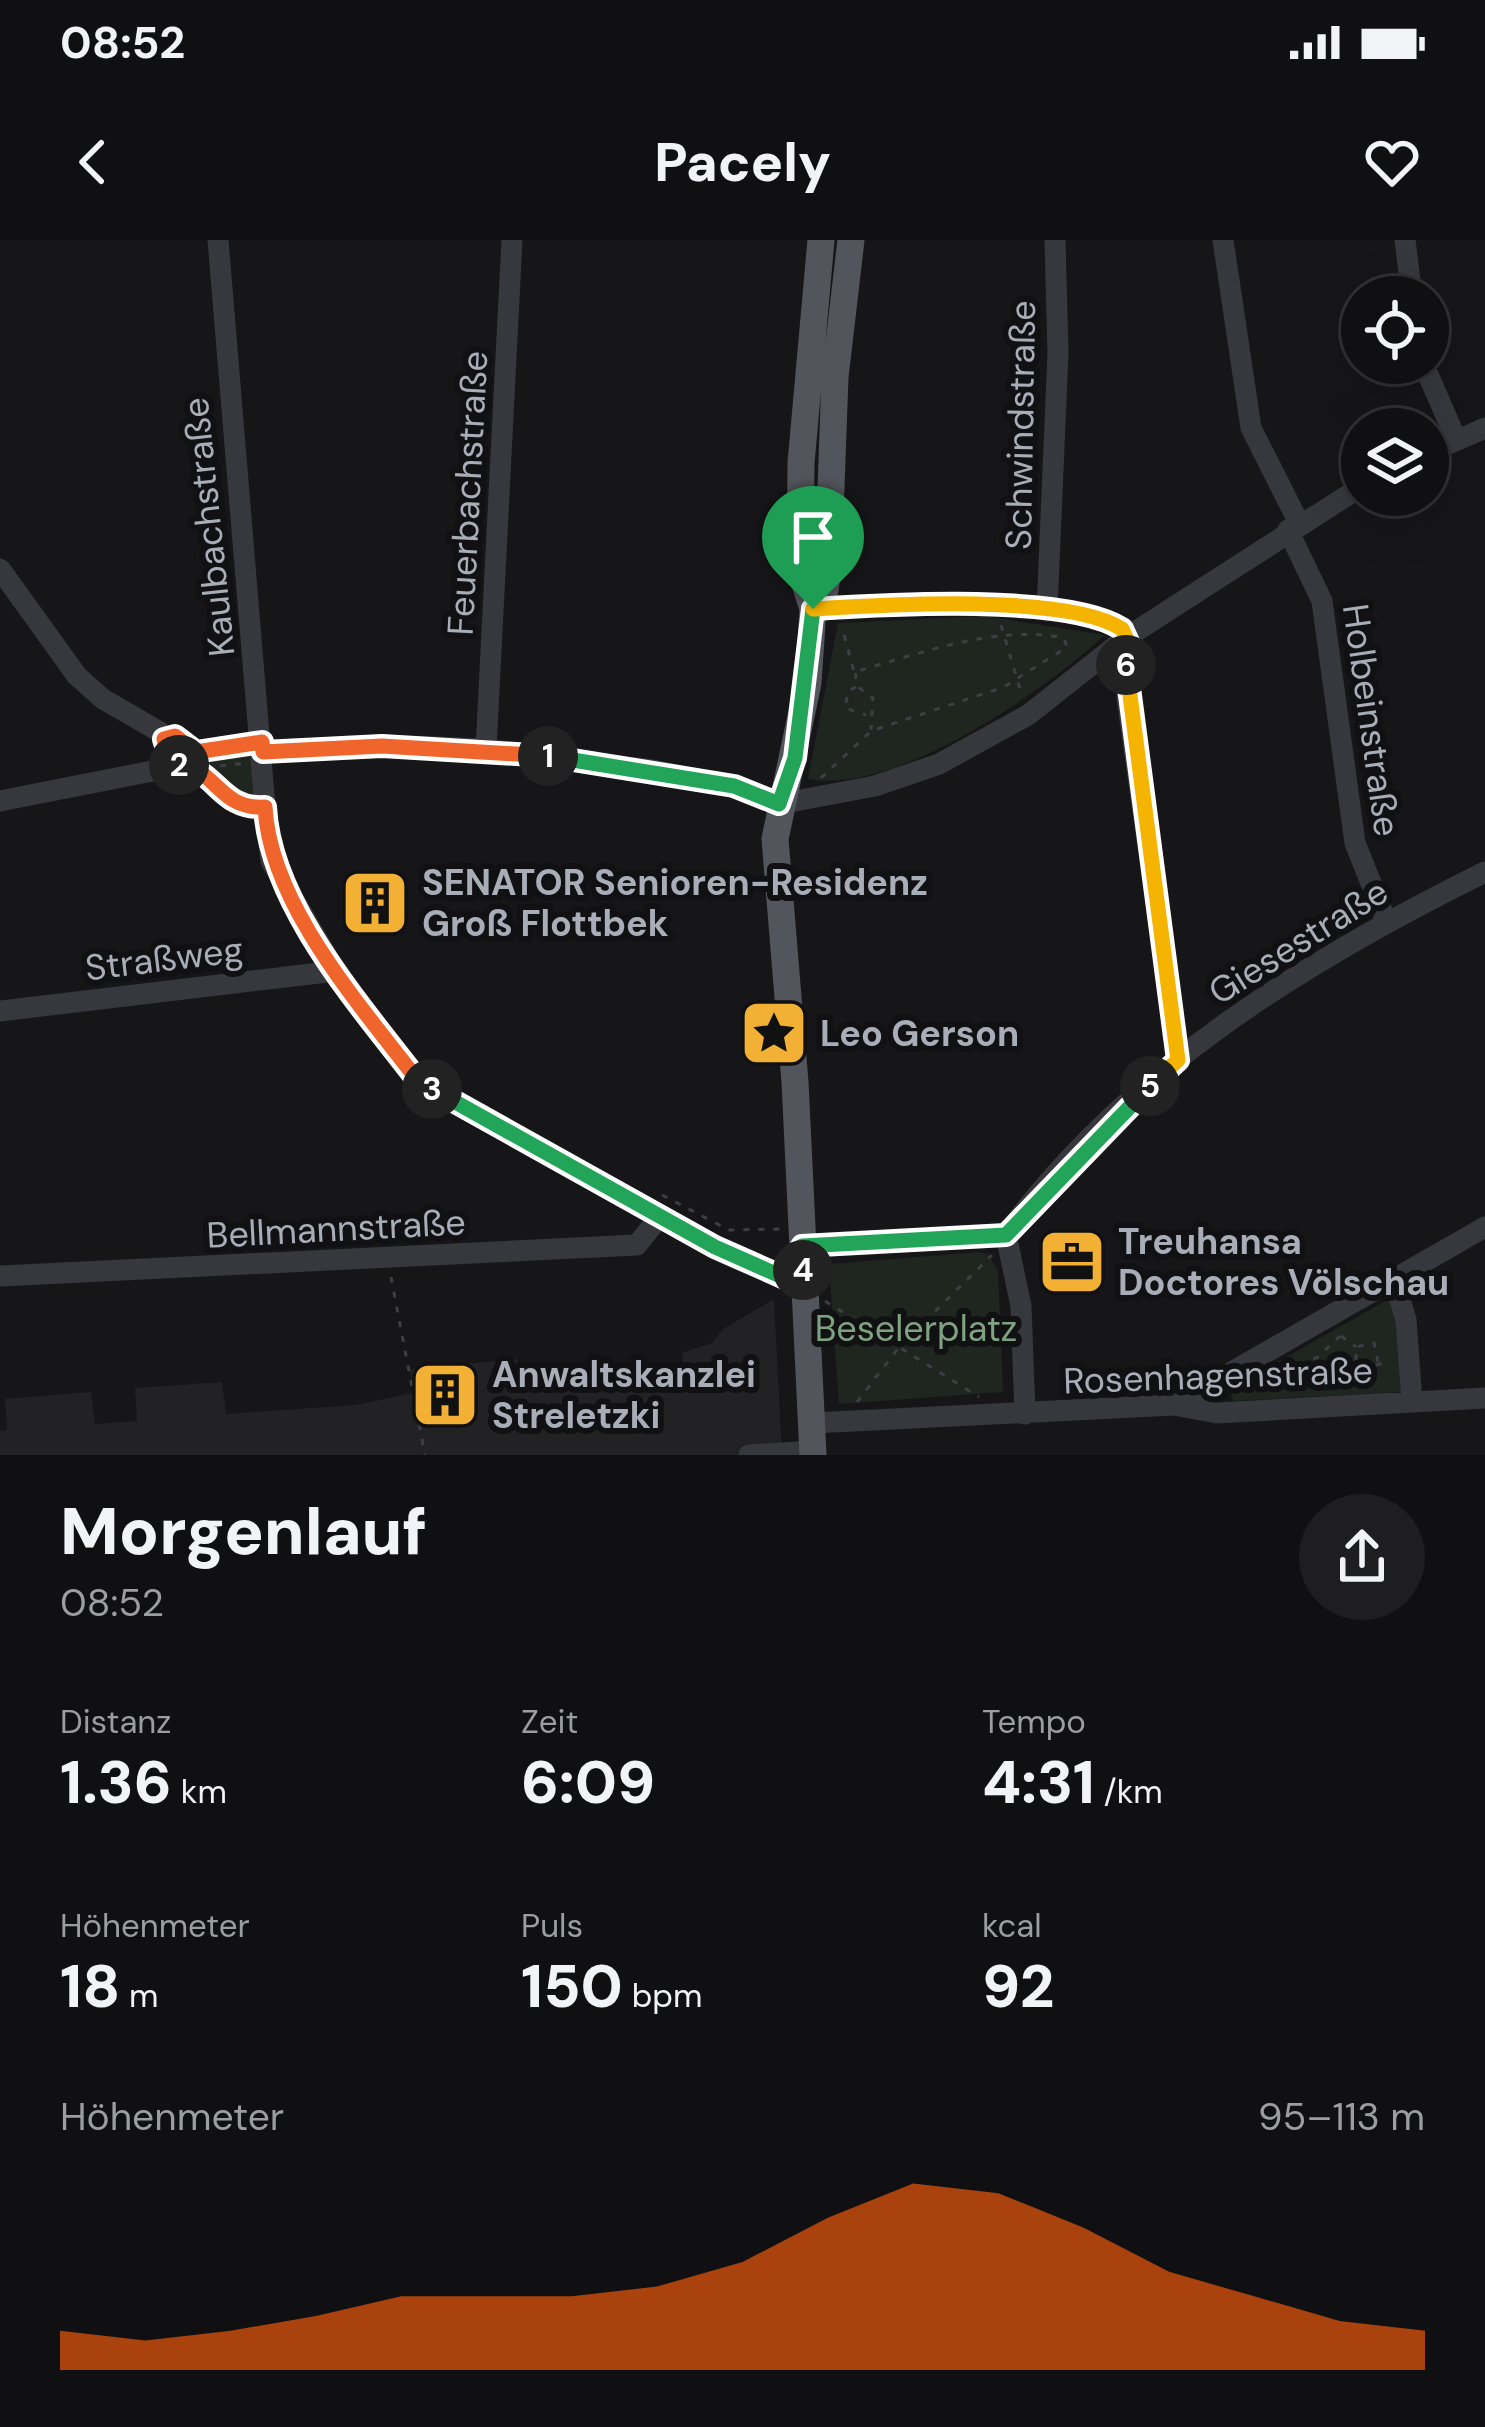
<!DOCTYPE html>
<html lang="de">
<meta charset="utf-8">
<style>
:root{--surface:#101012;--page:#1e1e20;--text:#f1f3f6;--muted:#9c9d9f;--line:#303032;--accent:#ea580c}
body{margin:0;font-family:"DM Sans",sans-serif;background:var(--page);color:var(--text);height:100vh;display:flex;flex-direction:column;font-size:45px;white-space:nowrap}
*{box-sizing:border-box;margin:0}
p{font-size:39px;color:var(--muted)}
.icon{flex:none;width:66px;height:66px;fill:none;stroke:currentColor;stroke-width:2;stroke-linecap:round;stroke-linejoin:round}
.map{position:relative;height:1215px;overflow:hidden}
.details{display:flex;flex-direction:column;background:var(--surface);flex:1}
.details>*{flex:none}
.controls{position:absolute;left:1341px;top:36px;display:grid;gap:24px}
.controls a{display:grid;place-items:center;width:108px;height:108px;border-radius:50%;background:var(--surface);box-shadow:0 12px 48px #0002,0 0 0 3px var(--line);font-size:60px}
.pin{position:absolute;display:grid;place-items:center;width:102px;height:102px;color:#fff;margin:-123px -51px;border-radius:50% 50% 50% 0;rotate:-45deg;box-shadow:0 0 12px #0007}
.pin .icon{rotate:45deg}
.km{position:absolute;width:60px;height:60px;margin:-30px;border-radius:50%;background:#222;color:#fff;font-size:33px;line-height:60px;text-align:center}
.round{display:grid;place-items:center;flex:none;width:126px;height:126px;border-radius:63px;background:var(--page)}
.headline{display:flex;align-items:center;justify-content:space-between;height:204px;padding:0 60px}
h1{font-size:66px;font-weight:800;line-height:90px}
.metrics{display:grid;grid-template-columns:repeat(3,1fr);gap:18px;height:204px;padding:12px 60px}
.metrics div{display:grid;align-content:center}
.metrics b{font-size:60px;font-weight:800}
.metrics small{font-size:33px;font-weight:400}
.metrics p{font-size:33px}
.chart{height:336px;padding:24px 60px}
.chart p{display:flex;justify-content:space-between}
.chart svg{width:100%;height:216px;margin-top:12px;fill:var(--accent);opacity:.7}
.status{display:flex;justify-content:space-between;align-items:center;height:84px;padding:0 60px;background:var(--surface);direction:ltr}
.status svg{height:33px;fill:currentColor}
header{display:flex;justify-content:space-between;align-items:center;height:156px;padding:0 60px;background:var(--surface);font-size:54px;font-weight:800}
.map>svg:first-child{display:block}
.built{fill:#222225}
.green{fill:#1e261f}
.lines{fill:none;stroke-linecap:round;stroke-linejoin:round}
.path{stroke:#3d3f44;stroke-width:3;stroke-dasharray:6 9;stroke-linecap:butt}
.minor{stroke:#37383d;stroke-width:21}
.major{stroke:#53555c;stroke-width:27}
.split-1-casing{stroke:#fff;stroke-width:24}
.split-2-casing{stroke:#fff;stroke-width:24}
.split-3-casing{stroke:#fff;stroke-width:24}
.split-4-casing{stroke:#fff;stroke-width:24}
.split-5-casing{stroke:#fff;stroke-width:24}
.split-6-casing{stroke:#fff;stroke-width:24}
.split-7-casing{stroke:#fff;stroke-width:24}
.split-1{stroke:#22a559;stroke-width:15}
.split-2{stroke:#f0652b;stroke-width:15}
.split-3{stroke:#f0652b;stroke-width:15}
.split-4{stroke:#22a559;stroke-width:15}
.split-5{stroke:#22a559;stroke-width:15}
.split-6{stroke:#f5b400;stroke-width:15}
.split-7{stroke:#f5b400;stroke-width:15}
.labels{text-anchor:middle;stroke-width:12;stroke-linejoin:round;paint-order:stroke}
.street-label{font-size:36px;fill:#a8adb8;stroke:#111113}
.poi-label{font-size:36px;font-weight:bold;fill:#a8adb8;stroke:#111113;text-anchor:start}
.park-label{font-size:36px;fill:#7fa381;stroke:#111113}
</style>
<div class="status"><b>08:52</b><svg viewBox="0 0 49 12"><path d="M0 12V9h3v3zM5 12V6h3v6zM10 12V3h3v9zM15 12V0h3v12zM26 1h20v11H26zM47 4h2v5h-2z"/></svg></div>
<header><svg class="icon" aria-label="back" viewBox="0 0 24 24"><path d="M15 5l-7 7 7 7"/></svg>Pacely<svg class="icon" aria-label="heart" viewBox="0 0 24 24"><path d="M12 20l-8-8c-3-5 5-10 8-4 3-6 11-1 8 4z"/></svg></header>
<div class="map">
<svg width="1485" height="1215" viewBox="0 0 1485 1215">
<rect width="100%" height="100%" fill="#161618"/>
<path class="built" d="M774 1059 782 1215H0V1191L7 1190 5 1159 91 1152 95 1184 137 1181 135 1148 222 1142 226 1174 355 1165 413 1153 410 1129 517 1119 520 1144 684 1129 682 1113 712 1103 723 1089Z"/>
<path class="green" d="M984 376 1105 395C1043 452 894 556 808 539L838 383Z
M250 495 254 554 252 557 238 556 196 509Z
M979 1012 988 1014 998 1031 1003 1152 839 1164 829 1024Z
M1389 1059 1397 1073 1401 1152 1233 1161 1230 1149Z"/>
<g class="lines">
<path class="path" d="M1001 385 1022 456
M855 433 858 447 873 458 871 490
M856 447 848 451 845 468 866 475
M196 511 240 505
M220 526 246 523
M821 538 871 491 1004 447 1067 407 1064 398C997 384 919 414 854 432L842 387
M662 955 729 990 781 989
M391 1037 425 1215
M825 1061 979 1157
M1341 1096 1356 1107
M1378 1122 1374 1103 1356 1107V1122L1364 1128 1388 1122
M1299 1124 1318 1117 1340 1096
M1321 1132 1294 1126 1285 1142 1315 1146 1321 1132 1342 1128 1354 1117
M857 1162 900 1106 992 1015"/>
<path class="minor" d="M218 0 265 567
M1223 0 1251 188 1299 283
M1405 0 1412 57
M1423 123 1456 199
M1428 213 1485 188
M1288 290 1322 361 1355 603 1386 681
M0 329 77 436 103 459 160 492 172 526
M813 369C867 366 1099 352 1127 397
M1047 371 1058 113 1055 0
M1127 397V458L1178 820
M486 509 512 0
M263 511 382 505 486 509 652 530 734 546 779 564 875 546 939 524 1028 475 1127 397 1362 246
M0 561 183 525C218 533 225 569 265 567L271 621 336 731 419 842 715 1007 803 1046
M0 771 336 731
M1006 995C1127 830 1305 721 1485 632
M1006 995 1021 1066 1025 1174
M803 1006 1006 995
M0 1036 637 1005 660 976
M1394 1039 1406 1080 1412 1162
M1174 1165 1485 987
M813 1183 1174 1165 1217 1173 1485 1158
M749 1215 813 1211"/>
<path class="major" d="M813 369 825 350 828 330 835 137 851 0
M813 1215 795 842 775 599 808 443 813 369 800 328 801 223 821 0"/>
</g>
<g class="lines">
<g class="split-1-casing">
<path id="split-1" d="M548 516 734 546 779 564 795 518 813 369"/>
</g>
<g class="split-2-casing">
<path id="split-2" d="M179 525 172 526 164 499 175 496 196 512 262 502 263 512 382 506 548 516"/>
</g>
<g class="split-3-casing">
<path id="split-3" d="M179 525C217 529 219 570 265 567 270 665 361 766 419 842L432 849"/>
</g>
<g class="split-4-casing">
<path id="split-4" d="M432 849 715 1007 803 1046V1030"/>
</g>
<g class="split-5-casing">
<path id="split-5" d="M803 1030 802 1006 1006 995 1150 846"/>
</g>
<g class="split-6-casing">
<path id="split-6" d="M1126 425 1178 820 1150 846"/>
</g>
<g class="split-7-casing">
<path id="split-7" d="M813 369C881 365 1067 353 1122 389L1128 402 1126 425"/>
</g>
<use href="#split-1" class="split-1"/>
<use href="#split-2" class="split-2"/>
<use href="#split-3" class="split-3"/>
<use href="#split-4" class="split-4"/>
<use href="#split-5" class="split-5"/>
<use href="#split-6" class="split-6"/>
<use href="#split-7" class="split-7"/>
</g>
<defs>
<g id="building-square" transform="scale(3.45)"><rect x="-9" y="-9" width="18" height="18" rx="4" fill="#f2b134" stroke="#111113"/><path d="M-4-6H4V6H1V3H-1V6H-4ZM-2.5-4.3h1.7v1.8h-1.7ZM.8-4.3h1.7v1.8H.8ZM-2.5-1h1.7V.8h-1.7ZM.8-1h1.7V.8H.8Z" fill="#111"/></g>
<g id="sight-square" transform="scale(3.45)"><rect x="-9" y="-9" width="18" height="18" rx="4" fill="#f2b134" stroke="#111113"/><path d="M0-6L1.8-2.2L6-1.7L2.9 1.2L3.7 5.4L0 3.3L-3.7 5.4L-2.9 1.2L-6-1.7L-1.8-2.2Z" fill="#111"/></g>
<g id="office-square" transform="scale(3.45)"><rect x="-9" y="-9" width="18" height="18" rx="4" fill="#f2b134" stroke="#111113"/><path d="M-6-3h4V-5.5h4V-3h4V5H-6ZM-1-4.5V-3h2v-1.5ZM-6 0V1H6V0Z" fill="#111"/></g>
</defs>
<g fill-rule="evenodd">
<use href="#building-square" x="375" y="663"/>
<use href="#sight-square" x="774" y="793"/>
<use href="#office-square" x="1072" y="1022"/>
<use href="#building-square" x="445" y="1155"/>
</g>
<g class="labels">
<g class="street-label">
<text transform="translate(1020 185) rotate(-89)" y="13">Schwindstraße</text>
<text transform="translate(467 253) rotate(-87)" y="13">Feuerbachstraße</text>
<text transform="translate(208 287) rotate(-96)" y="13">Kaulbachstraße</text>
<text transform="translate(1372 480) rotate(82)" y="13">Holbeinstraße</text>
<text transform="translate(1298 701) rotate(-32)" y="13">Giesestraße</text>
<text transform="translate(164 718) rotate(-7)" y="13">Straßweg</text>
<text transform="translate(336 988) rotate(-3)" y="13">Bellmannstraße</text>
<text transform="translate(1218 1135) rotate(-2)" y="13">Rosenhagenstraße</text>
</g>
<g class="poi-label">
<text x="422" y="655">SENATOR Senioren-Residenz<tspan x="422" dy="41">Groß Flottbek</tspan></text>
<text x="820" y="806">Leo Gerson</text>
<text x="1118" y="1014">Treuhansa<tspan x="1118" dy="41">Doctores Völschau</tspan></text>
<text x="492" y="1147">Anwaltskanzlei<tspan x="492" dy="41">Streletzki</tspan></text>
</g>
<g class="park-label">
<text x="916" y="1101">Beselerplatz</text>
</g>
</g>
</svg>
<div class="controls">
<a><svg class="icon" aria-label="locate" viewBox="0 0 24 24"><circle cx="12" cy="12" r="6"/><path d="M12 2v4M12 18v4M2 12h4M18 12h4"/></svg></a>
<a><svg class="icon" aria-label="layers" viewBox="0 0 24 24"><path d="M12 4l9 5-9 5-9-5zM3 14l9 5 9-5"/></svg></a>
</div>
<div class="pin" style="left:813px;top:369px;background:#1e9e55"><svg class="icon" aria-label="arrive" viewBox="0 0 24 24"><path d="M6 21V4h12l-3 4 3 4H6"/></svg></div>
<b class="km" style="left:548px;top:516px">1</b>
<b class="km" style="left:179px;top:525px">2</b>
<b class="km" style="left:432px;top:849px">3</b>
<b class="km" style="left:803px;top:1030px">4</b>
<b class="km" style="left:1150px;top:846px">5</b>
<b class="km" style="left:1126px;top:425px">6</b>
</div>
<section class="details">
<div class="headline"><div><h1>Morgenlauf</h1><p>08:52</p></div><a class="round"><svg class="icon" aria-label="share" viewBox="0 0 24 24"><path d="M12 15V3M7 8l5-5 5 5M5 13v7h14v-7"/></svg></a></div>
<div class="metrics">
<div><p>Distanz</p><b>1.36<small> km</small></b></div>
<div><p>Zeit</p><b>6:09</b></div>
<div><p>Tempo</p><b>4:31<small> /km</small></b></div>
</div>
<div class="metrics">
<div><p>Höhenmeter</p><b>18<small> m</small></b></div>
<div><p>Puls</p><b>150<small> bpm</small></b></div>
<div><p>kcal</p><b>92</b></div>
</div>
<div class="chart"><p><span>Höhenmeter</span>95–113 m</p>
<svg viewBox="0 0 160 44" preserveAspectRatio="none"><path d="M0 44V36L10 38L20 36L30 33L40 29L50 29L60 29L70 27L80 22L90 13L100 6L110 8L120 15L130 24L140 29L150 34L160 36V44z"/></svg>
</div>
</section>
